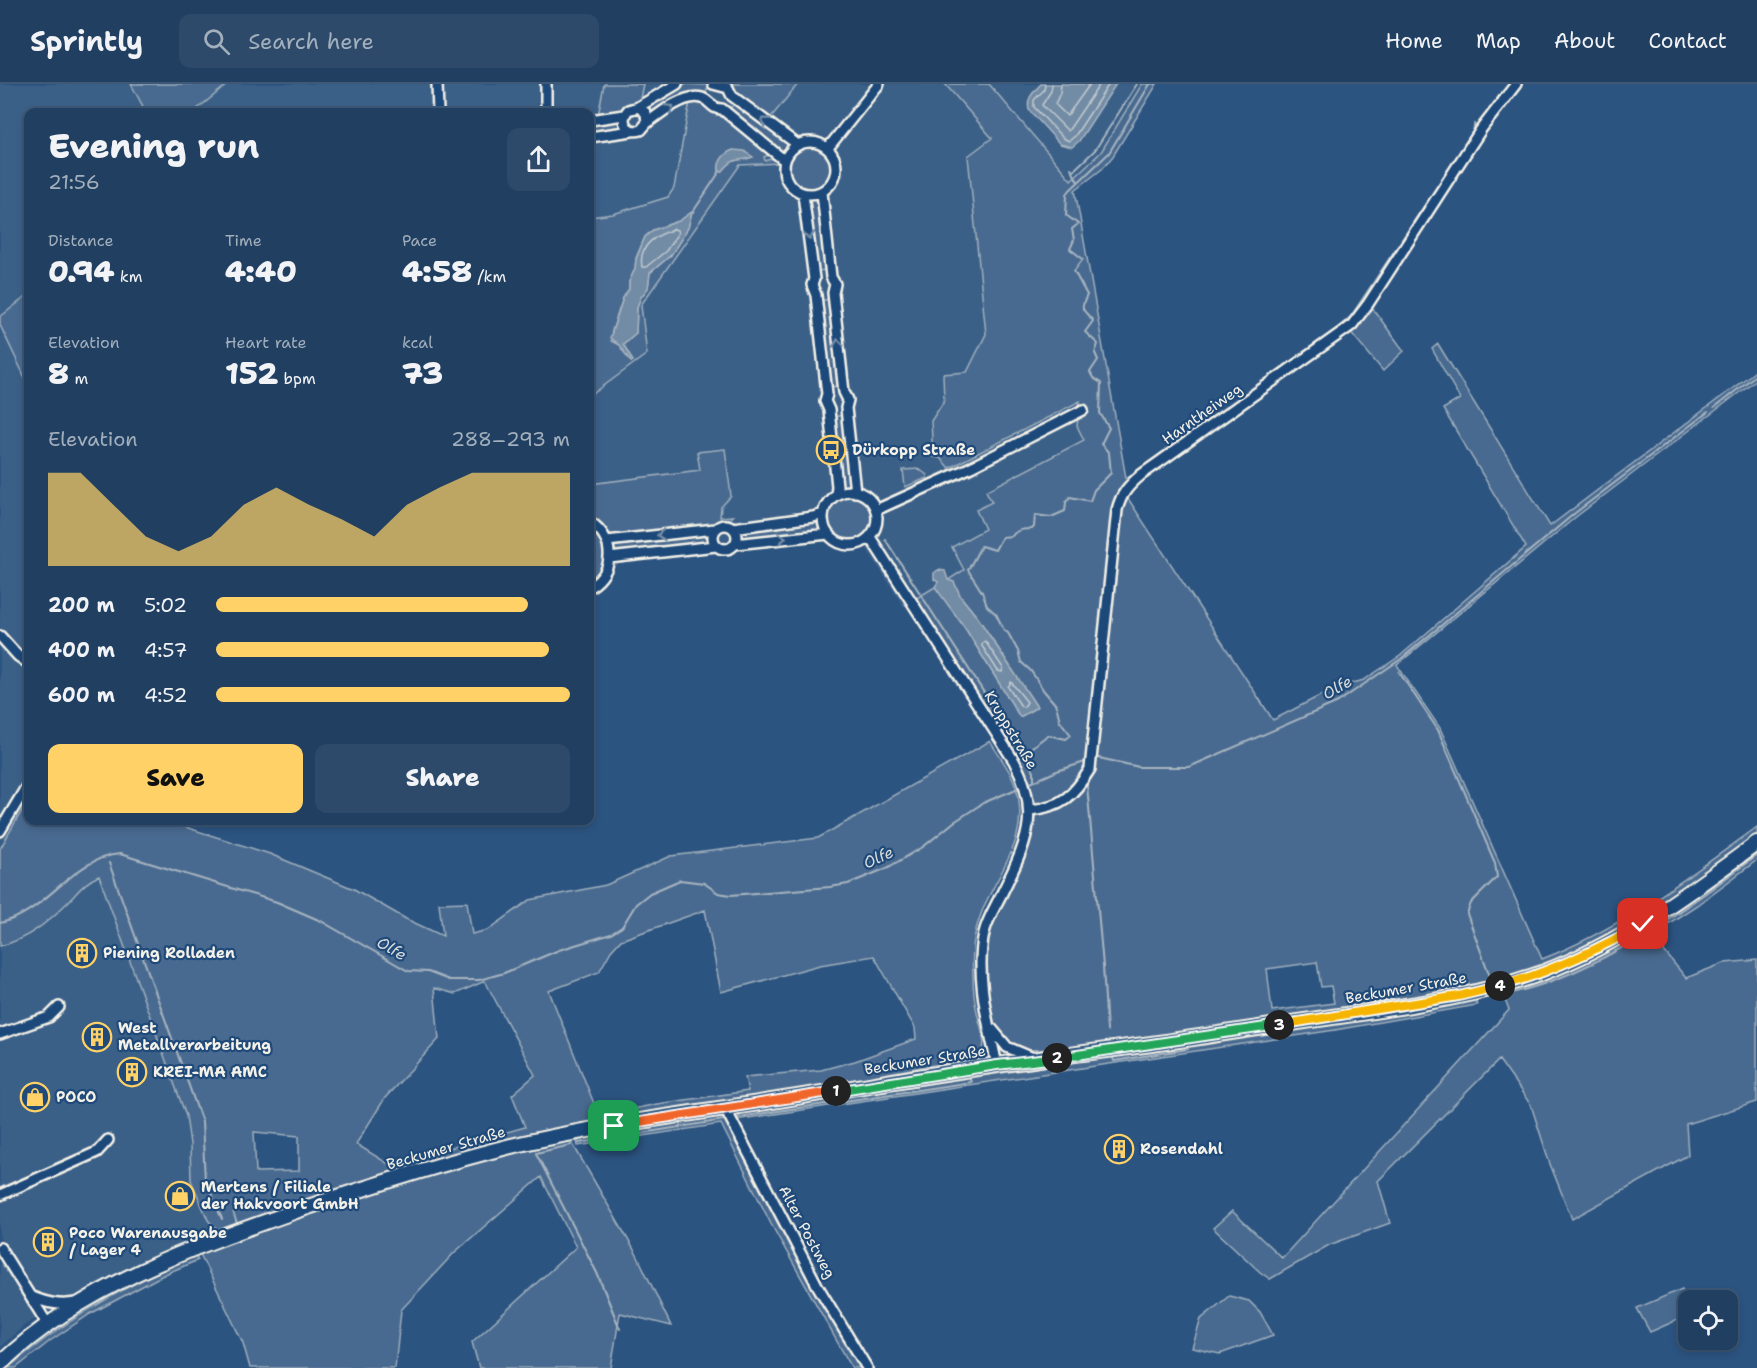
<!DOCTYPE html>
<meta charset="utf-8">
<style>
:root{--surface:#213f61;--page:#2d4a6a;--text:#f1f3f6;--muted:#a2afbd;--line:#3e5876;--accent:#ffd166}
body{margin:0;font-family:"Shantell Sans",sans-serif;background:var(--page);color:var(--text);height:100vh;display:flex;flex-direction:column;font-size:22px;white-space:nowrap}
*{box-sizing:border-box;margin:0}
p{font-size:20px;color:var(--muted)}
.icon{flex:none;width:33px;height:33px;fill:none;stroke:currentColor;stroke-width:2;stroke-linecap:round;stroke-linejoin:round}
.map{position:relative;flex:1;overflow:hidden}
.side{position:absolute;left:24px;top:24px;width:570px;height:717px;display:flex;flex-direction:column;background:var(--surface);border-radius:12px;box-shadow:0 3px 9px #0003,0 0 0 2px var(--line)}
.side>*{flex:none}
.tools{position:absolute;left:1678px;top:1206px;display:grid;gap:12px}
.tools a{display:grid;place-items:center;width:60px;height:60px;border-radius:12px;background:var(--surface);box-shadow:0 3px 9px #0003,0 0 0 2px var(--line);font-size:30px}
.pin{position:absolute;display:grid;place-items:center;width:51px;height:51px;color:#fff;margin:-26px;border-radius:12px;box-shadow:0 3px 9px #0006}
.km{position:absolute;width:30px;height:30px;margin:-15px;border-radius:50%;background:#222;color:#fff;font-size:16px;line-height:30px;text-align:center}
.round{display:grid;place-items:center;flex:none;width:63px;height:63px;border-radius:12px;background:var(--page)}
.head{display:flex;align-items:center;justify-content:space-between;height:102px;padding:0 24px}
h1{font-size:33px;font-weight:800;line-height:45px}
.metrics{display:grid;grid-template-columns:repeat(3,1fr);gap:9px;height:102px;padding:6px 24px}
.metrics div{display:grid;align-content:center}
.metrics b{font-size:30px;font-weight:800}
.metrics small{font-size:16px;font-weight:400}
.metrics p{font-size:16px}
.chart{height:168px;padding:12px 24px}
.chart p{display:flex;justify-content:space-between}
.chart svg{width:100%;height:108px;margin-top:6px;fill:var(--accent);opacity:.7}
.action{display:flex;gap:12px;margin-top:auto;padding:12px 24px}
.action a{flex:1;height:69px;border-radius:12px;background:var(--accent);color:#111;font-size:24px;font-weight:800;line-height:69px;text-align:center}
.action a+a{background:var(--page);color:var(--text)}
ul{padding:0 24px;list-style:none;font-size:20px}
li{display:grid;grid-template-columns:96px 72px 1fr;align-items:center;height:45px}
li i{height:15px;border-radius:8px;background:var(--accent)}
header{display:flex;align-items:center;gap:36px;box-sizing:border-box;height:84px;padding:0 30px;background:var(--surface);border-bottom:2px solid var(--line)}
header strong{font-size:28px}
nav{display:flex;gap:33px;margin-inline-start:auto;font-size:21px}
.search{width:420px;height:54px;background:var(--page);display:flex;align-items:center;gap:15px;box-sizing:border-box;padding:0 21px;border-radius:12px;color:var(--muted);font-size:22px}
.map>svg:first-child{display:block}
.built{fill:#3b6088}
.green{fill:#496b90;stroke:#9eaebc;stroke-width:1.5;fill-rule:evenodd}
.water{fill:#738ca6;stroke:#a7b4c0;stroke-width:1.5}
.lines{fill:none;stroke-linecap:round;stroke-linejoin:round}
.shore{stroke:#c0c9ce;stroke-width:1.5}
.stream{stroke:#a7b4c0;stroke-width:2}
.minor-casing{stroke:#f4f1e8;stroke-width:14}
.primary-casing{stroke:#f4f1e8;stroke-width:18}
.minor{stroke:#1f4a7a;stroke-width:9}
.primary{stroke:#1f4a7a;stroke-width:14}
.oneway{stroke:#748da6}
.split-1-casing{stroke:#fff;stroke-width:12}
.split-2-casing{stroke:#fff;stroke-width:12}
.split-3-casing{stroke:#fff;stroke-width:12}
.split-4-casing{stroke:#fff;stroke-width:12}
.split-5-casing{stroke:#fff;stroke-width:12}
.split-1{stroke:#f0652b;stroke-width:8}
.split-2{stroke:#22a559;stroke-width:8}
.split-3{stroke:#22a559;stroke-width:8}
.split-4{stroke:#f5b400;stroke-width:8}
.split-5{stroke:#f5b400;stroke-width:8}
.labels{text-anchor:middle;stroke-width:4.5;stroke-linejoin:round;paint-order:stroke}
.street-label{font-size:15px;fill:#f4f1e8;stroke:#1f4a7a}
.poi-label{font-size:15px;font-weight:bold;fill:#f4f1e8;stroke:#1f4a7a;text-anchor:start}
.water-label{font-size:16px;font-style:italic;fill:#dadddb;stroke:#1f4a7a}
</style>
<header>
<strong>Sprintly</strong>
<div class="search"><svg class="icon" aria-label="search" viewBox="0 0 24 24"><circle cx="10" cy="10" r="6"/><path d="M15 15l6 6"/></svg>Search here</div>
<nav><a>Home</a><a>Map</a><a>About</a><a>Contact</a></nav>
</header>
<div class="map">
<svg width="1757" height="1284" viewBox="0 0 1757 1284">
<rect width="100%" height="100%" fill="#2c5481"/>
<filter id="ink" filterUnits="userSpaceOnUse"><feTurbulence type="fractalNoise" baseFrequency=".0167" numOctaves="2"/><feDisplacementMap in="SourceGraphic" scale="12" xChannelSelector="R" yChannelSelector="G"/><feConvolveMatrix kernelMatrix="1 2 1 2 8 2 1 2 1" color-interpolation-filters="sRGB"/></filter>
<g filter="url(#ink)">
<path class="built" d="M0 0H1142L1101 68 1074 99 1122 372 952 462 964 486 947 496 945 487H936L934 489 938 498 935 503 904 523 865 462 843 463 816 454 744 462 727 468 713 466 621 476 615 480 601 500 590 508V28H28V736L167 737 123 813 211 1041 218 1097 234 1128 238 1141 128 1183 26 1240 0 1263Z"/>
<path class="green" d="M131 0H228L196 26 197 28H146Z
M604 0H643L639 20 621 29 598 32Z
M684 0 709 1 705 11 651 31 646 22 676 3Z
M728 0H798L768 37 735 11Z
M945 0H989L1071 96 1101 68 1142 0H1157L1113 72 1102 85 1075 106 1126 394 1337 244 1351 232 1473 48 1474 39 1476 46 1351 239 1140 389 1125 410 1273 636 1335 604 1364 596 1400 572 1526 463 1443 325 1460 315 1432 265 1438 260 1550 442 1757 286V295L1577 432 1397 581 1440 644 1542 875C1622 844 1688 793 1757 743V751L1688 802 1603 855 1544 881 1512 891 1435 910 1273 935 1068 965 1023 966 1010 961 995 942 990 922 985 874 989 849 1023 776 1033 736 1036 731 1056 718 1040 722 1034 716 1027 691 915 515 935 503 938 506 965 544 1020 633 1037 623 978 534 961 513 954 498 948 496 964 486 952 463 985 445 976 426 992 418 986 407 1084 356 1077 342 1080 317 949 384 940 374 933 373 931 337 944 317 943 290 967 288 986 250 968 72 992 54ZM1317 878 1321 903 1331 902 1334 919 1272 927 1267 885Z
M1518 0H1522L1493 38 1397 185 1395 182 1483 46Z
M690 17C718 16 750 52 771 70L764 73 765 77 778 72 780 79 740 81 641 221 647 270 590 312V133L613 130 668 113 674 104ZM692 128 688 144 671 171 650 189 648 204 641 212 637 223 636 249 623 260 631 273V277L619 261 611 257 612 247 623 214 629 205V198L635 185 636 174 645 153 653 146 679 137Z
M735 19 792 61 784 70 728 26Z
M620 35 624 45 590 49V39Z
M790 84a21 21 0 1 1 42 0a21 21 0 1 1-42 0Z
M819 112 827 186 816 187 807 113Z
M28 211V300L0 241V233Z
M830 215 840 302 830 303 819 217Z
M1370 221 1404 267 1383 287 1349 246Z
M843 331 852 403 841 405 833 333Z
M725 365 731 412 721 423 720 433 733 432 727 438 715 442 613 453 594 435 590 400 700 386 697 368Z
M919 385 927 391V394L905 403 903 386Z
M828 434a22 22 0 1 1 44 0a22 22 0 1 1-44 0Z
M820 436 823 446 741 455 740 445Z
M590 444C609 458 609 483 590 497Z
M710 448 712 459 612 470 611 460Z
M990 657C998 671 1010 685 1015 700 1035 761 988 795 976 846 972 861 972 876 973 891 973 903 974 916 977 928 980 943 990 962 978 975L921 983 790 1008 658 1028 238 1141 233 1128 237 1141 218 1147 208 1136 191 1096 190 1060 186 1032 99 792C84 798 78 808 67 819 47 839 28 855 0 862V765L28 716V736L166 737 270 770 354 805 406 835 443 852 439 819 467 818 472 850 488 846 530 816 606 801 671 772 818 754ZM705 826 721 908 820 881 874 872 915 944 916 955 855 977 821 986 745 993 748 1007 657 1020 599 1032 549 907 599 888 611 867 621 856ZM485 897 535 991 512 1011 525 1043 390 1081 356 1060 385 1014 439 955 434 904 455 910ZM254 1048 299 1052V1087L256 1088Z
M1757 768V776L1697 821 1651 851 1686 894 1724 879 1757 876V1018L1686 1040 1688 1071 1572 1135 1550 1080 1531 1021 1499 976 1378 1097 1390 1139 1329 1161 1270 1195 1260 1188 1213 1144 1232 1127 1282 1174 1509 926 1502 909C1527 901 1552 893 1575 883 1641 853 1699 810 1757 768Z
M1475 916 1477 921 1335 946 735 1036 737 1031 742 1028 1383 932Z
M720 1032 726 1034 865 1284H852L771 1140 721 1040 578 1062 577 1058 580 1055Z
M571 1057 637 1171 671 1242 620 1229 611 1284H479L472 1258 576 1163 541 1093 454 1169 401 1226 395 1284H250L243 1259 200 1170 236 1155 405 1098 513 1067Z
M193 1172H196L198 1176 165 1190 90 1230 50 1257 16 1284H8C64 1236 126 1201 193 1172Z
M1682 1205 1689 1219V1231L1650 1248 1637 1224Z
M1229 1212 1249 1217 1260 1228 1273 1251 1220 1270 1192 1264 1201 1235Z"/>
<path class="water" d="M1041 0H1116L1079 57 1072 63 1060 60 1029 26C1026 14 1033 9 1041 0Z
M733 66 744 67 753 73C738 79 735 71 722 88L719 87C717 77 725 69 733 66Z
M692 128 688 144 671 171 650 189 648 204 641 213 637 223 636 249 623 260 633 277 631 278 619 261 610 254 623 214 629 205V198L635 185 636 175 645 153 653 146 679 137Z
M938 486 945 487 948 496 954 498 961 513 978 534 1037 623 1020 633 965 544 935 503 938 498 934 495V489Z"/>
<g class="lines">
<path class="shore" d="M1045 0 1044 6 1034 16V23L1063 54 1069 57 1075 52 1109 0
M1052 0 1051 7 1042 21 1068 47 1100 0
M1061 0 1060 9 1055 20 1067 32 1090 0
M674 145 677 146 678 149 666 167 646 183H642C638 160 657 151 674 145Z
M985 557 1003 584 1002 588 998 587 982 562V559Z
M1011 598 1027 618 1024 623 1021 622 1008 603Z"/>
<path class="stream" d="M1071 84 1078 98
M1072 88 1095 66 1137 0
M693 128 720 87
M1714 324 1757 290
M885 455 1026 674
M1399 588 1438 646 1495 779 1497 793 1471 819 1467 830 1491 895
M1093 675 1099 674 1139 683H1189L1338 618 1401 575 1575 429 1708 328
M1034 697V688L1026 674 1032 663 1048 651 1066 655 1071 651 1060 637 1056 621 1044 607 1031 587 1021 578 1018 567 1008 549 1004 546 996 530 987 522 982 508 968 486 981 462 995 466 1002 453 1012 452C1017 445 1024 445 1032 445L1034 443 1035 431 1051 433 1065 427 1066 418 1070 413 1090 417 1094 406 1111 389 1109 369 1101 360 1109 344 1100 329 1101 299 1093 294 1090 288 1098 276 1095 269 1098 260 1085 248 1093 237C1083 224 1079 228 1087 211L1074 187 1083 175 1070 165 1074 156 1072 145 1078 140 1066 131 1067 110 1070 106 1109 69 1150 0
M1026 701 1057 687 1088 677
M1087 701 1103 882 1107 947
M109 779 202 1038 205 1096 222 1135
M0 839C47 829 71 774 120 770L277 818 321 837 408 887 428 888 449 896H479L504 889 559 866 611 850 622 843 636 820 650 809 680 796 704 799 718 809 731 811 830 803 848 800 887 784 923 763 954 738 983 719 1021 703
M1501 911C1592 895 1685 825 1757 771
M1113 974 1114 977 1188 965
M739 1033 971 998 970 995
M579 1059 724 1036
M571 1061 536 1069 597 1189 620 1245"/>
<g class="minor-casing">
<path id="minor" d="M437 0 438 28
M546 0V28
M713 0 728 4 732 12 798 61
M638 23 646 29 647 39 641 46C627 50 619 37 628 26L638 23 677 0
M590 36 624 31
M647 39C660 29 685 9 702 14 711 17 711 25 722 25L785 77
M590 53 632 47
M784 84a26 26 0 1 1 52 0a26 26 0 1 1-52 0Z
M828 64 879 0
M822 108 831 193 835 200 833 209 844 308 848 316 846 324 855 408
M803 110 814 195 812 201 816 211 827 310 825 317 829 326 837 402 836 411
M823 434a27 27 0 1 1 54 0a27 27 0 1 1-54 0Z
M876 426 969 384 1083 326
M590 438C615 454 616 487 590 503
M713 453a12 12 0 1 1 24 0a12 12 0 1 1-24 0Z
M733 444 813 433 823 430
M870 453 1014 677C1042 729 1026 761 1001 811 995 823 987 836 984 849 975 892 988 939 997 981
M607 457 715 445
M735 460 828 450
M609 474 716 462
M0 552 18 572 28 579
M1030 726C1062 723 1074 711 1090 685L1117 426C1121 410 1128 402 1141 391L1352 241 1368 220 1482 44 1516 0
M0 747 28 700
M992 945 1007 963 1033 974
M0 950 49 933 59 923
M725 1024 817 1201 867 1284
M0 1111 97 1068 108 1056
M0 1164 48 1241
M32 1213C47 1219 60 1222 76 1219"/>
</g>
<g class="primary-casing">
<path id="primary" d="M0 1280C81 1202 193 1163 296 1127 367 1103 438 1080 511 1062 599 1041 689 1030 778 1016 849 1005 919 992 990 982 1058 972 1126 964 1193 954 1249 945 1304 937 1360 929 1421 920 1483 910 1542 889 1622 859 1689 809 1757 759"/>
</g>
<use href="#minor" class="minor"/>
<use href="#primary" class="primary"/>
</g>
<defs><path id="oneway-chevron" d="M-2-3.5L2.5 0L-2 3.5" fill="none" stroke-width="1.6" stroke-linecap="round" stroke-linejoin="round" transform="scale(1.5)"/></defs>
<g class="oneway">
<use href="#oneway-chevron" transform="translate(670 24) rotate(-32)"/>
<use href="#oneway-chevron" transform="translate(765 37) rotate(-143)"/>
<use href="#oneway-chevron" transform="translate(809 152) rotate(83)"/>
<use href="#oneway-chevron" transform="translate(838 259) rotate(-96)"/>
<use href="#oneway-chevron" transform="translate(661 451) rotate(174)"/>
<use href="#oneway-chevron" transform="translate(782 454) rotate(-6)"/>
</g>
</g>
<g class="lines" filter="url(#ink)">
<g class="split-1-casing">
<path id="split-1" d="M614 1042 836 1007"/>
</g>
<g class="split-2-casing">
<path id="split-2" d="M836 1007 997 981 1057 974"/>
</g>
<g class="split-3-casing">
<path id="split-3" d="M1057 974 1279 941"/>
</g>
<g class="split-4-casing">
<path id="split-4" d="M1279 941 1459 912 1500 902"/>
</g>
<g class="split-5-casing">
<path id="split-5" d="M1500 902C1551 888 1597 866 1643 840"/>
</g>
<use href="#split-1" class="split-1"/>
<use href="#split-2" class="split-2"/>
<use href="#split-3" class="split-3"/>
<use href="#split-4" class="split-4"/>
<use href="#split-5" class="split-5"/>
</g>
<defs>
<g id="bus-ring" transform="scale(1.5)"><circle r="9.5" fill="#1f4a7a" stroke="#ffd166" stroke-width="1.5"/><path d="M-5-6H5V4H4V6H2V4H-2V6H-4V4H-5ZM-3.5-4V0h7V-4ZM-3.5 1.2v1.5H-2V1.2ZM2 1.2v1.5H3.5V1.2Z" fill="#ffd166"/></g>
<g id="building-ring" transform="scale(1.5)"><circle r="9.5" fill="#1f4a7a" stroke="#ffd166" stroke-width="1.5"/><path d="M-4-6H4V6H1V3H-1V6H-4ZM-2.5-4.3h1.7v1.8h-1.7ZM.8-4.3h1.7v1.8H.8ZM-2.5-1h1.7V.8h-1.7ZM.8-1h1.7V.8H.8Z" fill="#ffd166"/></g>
<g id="shop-ring" transform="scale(1.5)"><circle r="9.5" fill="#1f4a7a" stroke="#ffd166" stroke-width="1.5"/><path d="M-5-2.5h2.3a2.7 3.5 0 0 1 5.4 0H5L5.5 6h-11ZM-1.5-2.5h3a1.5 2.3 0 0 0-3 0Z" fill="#ffd166"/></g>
</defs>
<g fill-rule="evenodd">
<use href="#bus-ring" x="831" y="366"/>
<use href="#building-ring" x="82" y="869"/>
<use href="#building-ring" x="97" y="953"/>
<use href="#building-ring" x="132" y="988"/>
<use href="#shop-ring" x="35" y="1013"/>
<use href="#building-ring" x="1119" y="1065"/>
<use href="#shop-ring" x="180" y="1112"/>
<use href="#building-ring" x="48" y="1158"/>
</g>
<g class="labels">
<g class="street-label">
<text transform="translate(1202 330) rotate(-35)" y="5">Harntheiweg</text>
<text transform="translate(1011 646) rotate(59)" y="5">Kruppstraße</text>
<text transform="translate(1406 904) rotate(-10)" y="5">Beckumer Straße</text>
<text transform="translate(925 976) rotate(-9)" y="5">Beckumer Straße</text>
<text transform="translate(446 1064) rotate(-16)" y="5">Beckumer Straße</text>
<text transform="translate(807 1148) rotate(62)" y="5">Alter Postweg</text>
</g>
<g class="poi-label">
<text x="852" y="371">Dürkopp Straße</text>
<text x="103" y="874">Piening Rolladen</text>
<text x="118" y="949">West<tspan x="118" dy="17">Metallverarbeitung</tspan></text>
<text x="153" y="993">KREI-MA AMC</text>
<text x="56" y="1018">POCO</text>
<text x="1140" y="1070">Rosendahl</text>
<text x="201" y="1108">Mertens / Filiale<tspan x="201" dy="17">der Hakvoort GmbH</tspan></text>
<text x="69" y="1154">Poco Warenausgabe<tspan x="69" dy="17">/ Lager 4</tspan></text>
</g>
<g class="water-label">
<text transform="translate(1337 603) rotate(-30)" y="6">Olfe</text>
<text transform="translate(878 773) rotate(-25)" y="6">Olfe</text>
<text transform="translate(392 864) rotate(30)" y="6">Olfe</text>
</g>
</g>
</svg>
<div class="tools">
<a><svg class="icon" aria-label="locate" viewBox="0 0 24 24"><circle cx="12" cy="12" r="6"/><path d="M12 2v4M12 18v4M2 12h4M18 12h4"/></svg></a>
</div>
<div class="pin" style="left:614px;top:1042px;background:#1e9e55"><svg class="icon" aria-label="arrive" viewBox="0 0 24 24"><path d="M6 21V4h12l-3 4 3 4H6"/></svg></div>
<div class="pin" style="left:1643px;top:840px;background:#d93025"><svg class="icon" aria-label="check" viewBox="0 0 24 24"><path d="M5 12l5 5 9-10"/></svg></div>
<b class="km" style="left:836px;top:1007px">1</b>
<b class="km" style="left:1057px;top:974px">2</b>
<b class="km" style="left:1279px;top:941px">3</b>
<b class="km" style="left:1500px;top:902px">4</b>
<section class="side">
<div class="head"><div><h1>Evening run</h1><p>21:56</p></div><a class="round"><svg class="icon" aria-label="share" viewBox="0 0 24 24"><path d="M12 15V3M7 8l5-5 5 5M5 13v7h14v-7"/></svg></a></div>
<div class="metrics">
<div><p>Distance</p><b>0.94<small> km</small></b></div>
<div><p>Time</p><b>4:40</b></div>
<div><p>Pace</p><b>4:58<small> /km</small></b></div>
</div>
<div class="metrics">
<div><p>Elevation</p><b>8<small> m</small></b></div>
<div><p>Heart rate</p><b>152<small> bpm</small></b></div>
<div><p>kcal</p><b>73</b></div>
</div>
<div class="chart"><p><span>Elevation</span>288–293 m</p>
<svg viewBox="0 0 160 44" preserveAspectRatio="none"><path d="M0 44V6L10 6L20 19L30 32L40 38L50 32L60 19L70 12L80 19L90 25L100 32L110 19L120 12L130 6L140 6L150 6L160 6V44z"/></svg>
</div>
<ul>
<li><b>200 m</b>5:02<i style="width:88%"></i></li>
<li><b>400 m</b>4:57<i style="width:94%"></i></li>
<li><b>600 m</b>4:52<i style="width:100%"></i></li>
</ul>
<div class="action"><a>Save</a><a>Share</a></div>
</section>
</div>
